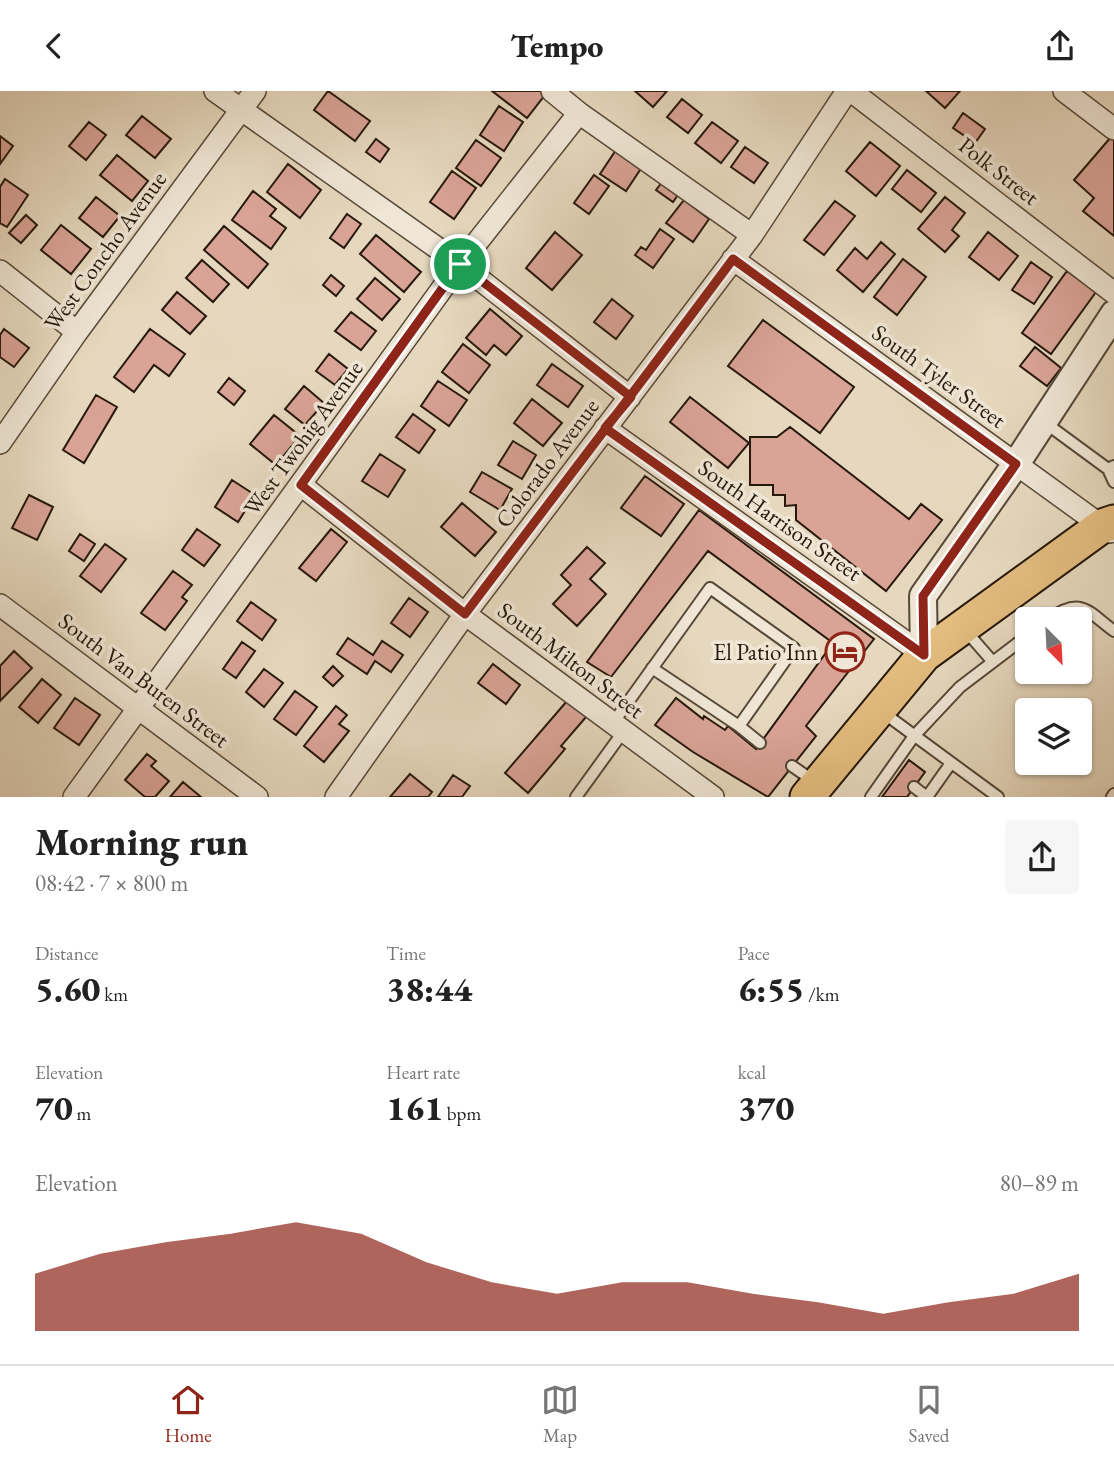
<!DOCTYPE html>
<meta charset="utf-8">
<style>
:root{--surface:#fff;--page:#f6f6f6;--text:#222;--muted:#767676;--line:#e0e0e0;--accent:#8f2418}
body{margin:0;font-family:"EB Garamond",serif;background:var(--page);color:var(--text);height:100vh;display:flex;flex-direction:column;font-size:26px;white-space:nowrap}
*{box-sizing:border-box;margin:0}
p{font-size:23px;color:var(--muted)}
.icon{flex:none;width:38px;height:38px;fill:none;stroke:currentColor;stroke-width:2;stroke-linecap:round;stroke-linejoin:round}
.map{position:relative;height:706px;overflow:hidden}
.drawer{display:flex;flex-direction:column;background:var(--surface);flex:1}
.drawer>*{flex:none}
.needle{width:46px;rotate:156deg}
.buttons{position:absolute;left:1015px;top:516px;display:grid;gap:14px}
.buttons a{display:grid;place-items:center;width:77px;height:77px;border-radius:7px;background:var(--surface);box-shadow:0 2px 5px #0004;font-size:35px}
.pin{position:absolute;display:grid;place-items:center;width:60px;height:60px;color:#fff;margin:-30px;border:4px solid #fff;border-radius:50%;box-shadow:0 2px 7px #0007}
.round{display:grid;place-items:center;flex:none;width:74px;height:74px;border-radius:7px;background:var(--page)}
.summary{display:flex;align-items:center;justify-content:space-between;height:119px;padding:0 35px}
h1{font-size:38px;font-weight:800;line-height:52px}
.figures{display:grid;grid-template-columns:repeat(3,1fr);gap:10px;height:119px;padding:7px 35px}
.figures div{display:grid;align-content:center}
.figures b{font-size:35px;font-weight:800}
.figures small{font-size:19px;font-weight:400}
.figures p{font-size:19px}
.chart{height:196px;padding:14px 35px}
.chart p{display:flex;justify-content:space-between}
.chart svg{width:100%;height:126px;margin-top:7px;fill:var(--accent);opacity:.7}
header{display:flex;justify-content:space-between;align-items:center;height:91px;padding:0 35px;background:var(--surface);font-size:32px;font-weight:800}
.tab-bar{display:flex;justify-content:space-around;align-items:center;height:98px;border-top:2px solid var(--line);background:var(--surface);font-size:19px;color:var(--muted)}
.tab-bar a{display:grid;justify-items:center;gap:4px}
.tab-bar .current{color:var(--accent)}
.map>svg:first-child{display:block}
.building{fill:#d9a396;stroke:#26180b;stroke-width:2}
.lines{fill:none;stroke-linecap:round;stroke-linejoin:round}
.service-casing{stroke:#564838;stroke-width:14}
.minor-casing{stroke:#564838;stroke-width:24}
.tertiary-casing{stroke:#564838;stroke-width:30}
.primary-casing{stroke:#26180b;stroke-width:37}
.service{stroke:#efe6d5;stroke-width:10}
.minor{stroke:#efe6d5;stroke-width:21}
.tertiary{stroke:#efe6d5;stroke-width:26}
.primary{stroke:#e3bc7f;stroke-width:33}
.route-casing{stroke:#fff;stroke-width:14}
.route{stroke:#8f2418;stroke-width:9}
.labels{text-anchor:middle;stroke-width:7;stroke-linejoin:round;paint-order:stroke}
.street-label{font-size:23px;fill:#26180b;stroke:#efe6d5}
.poi-label{font-size:23px;fill:#26180b;stroke:#efe6d5;text-anchor:end}
</style>
<header><svg class="icon" aria-label="back" viewBox="0 0 24 24"><path d="M15 5l-7 7 7 7"/></svg>Tempo<svg class="icon" aria-label="share" viewBox="0 0 24 24"><path d="M12 15V3M7 8l5-5 5 5M5 13v7h14v-7"/></svg></header>
<div class="map">
<svg width="1114" height="706" viewBox="0 0 1114 706">
<rect width="100%" height="100%" fill="#e6d8be"/>
<filter id="stains"><feTurbulence type="fractalNoise" baseFrequency=".00286" numOctaves="4"/><feColorMatrix values="0 0 0 0 .2 0 0 0 0 .09 0 0 0 0 .02 0 0 0 .5 -.17"/></filter>
<radialGradient id="worn" r=".72"><stop offset=".6" stop-color="#630" stop-opacity="0"/><stop offset="1" stop-color="#630" stop-opacity=".3"/></radialGradient>
<path class="building" d="M328 0 370 30 355 50 314 19Z
M492 0H548L527 27Z
M635 0H667L653 16Z
M926 0H960L945 17Z
M682 8 702 24 688 42 667 26Z
M499 15 523 31 504 60 480 44Z
M963 22 985 38 975 52 953 37Z
M142 25 171 48 155 67 126 44Z
M89 31 106 44 86 69 69 55Z
M712 31 738 50 721 72 695 52Z
M0 45 13 55 0 73Z
M1111 46 1114 49V145L1083 120 1094 107 1074 89Z
M376 48 389 58 380 71 366 61Z
M476 49 501 67 481 95 456 77Z
M870 51 900 75 876 105 846 80Z
M620 53 646 70 626 100 600 83Z
M745 56 768 72 754 92 731 76Z
M117 64 148 90 132 110 100 84Z
M288 73 321 99 300 127 267 101Z
M907 79 936 102 921 121 892 98Z
M452 80 476 97 454 128 430 111Z
M594 84 609 95 589 123 574 112Z
M666 86 682 98 673 111 656 99Z
M5 88 28 104 7 136 0 132V96Z
M253 100 276 118 270 125 286 137 271 158 232 129Z
M96 106 120 125 103 146 79 127Z
M945 106 965 122 952 139 959 145 945 161 918 138Z
M684 109 709 128 693 151 666 132Z
M835 110 855 125 824 164 804 149Z
M347 123 361 133 344 157 330 147Z
M26 124 37 134 21 152 9 142Z
M61 134 91 158 71 183 41 159Z
M224 135 268 173 248 197 204 159Z
M660 138 674 148 653 177 635 164 641 156 646 159Z
M555 141 582 164 552 199 526 177Z
M988 141 1018 165 999 189 969 166Z
M376 144 421 181 404 201 360 163Z
M881 151 895 163 863 201 837 179 855 157 867 168Z
M903 168 926 186 897 224 874 206Z
M202 169 229 193 213 211 186 187Z
M1031 171 1052 186 1034 213 1012 199Z
M1067 180 1096 201 1051 263 1022 242Z
M331 184 344 195 336 205 323 194Z
M375 187 400 208 382 229 357 208Z
M177 201 206 225 190 243 162 219Z
M612 208 633 225 616 248 594 231Z
M490 218 522 245 506 264 494 254 486 264 466 247Z
M351 221 376 240 361 259 335 240Z
M763 229 854 296 820 342 728 275Z
M4 238 29 257 14 276 0 266V244Z
M150 238 185 263 169 285 154 274 134 301 114 286Z
M463 253 490 274 469 302 442 281Z
M1035 256 1061 277 1047 295 1020 275Z
M329 263 348 278 335 294 316 280Z
M552 273 583 295 568 316 537 294Z
M229 287 245 300 234 314 218 301Z
M438 290 467 309 449 335 421 315Z
M304 295 324 312 305 334 285 318Z
M96 304 117 316 84 372 63 359Z
M690 306 749 352 728 377 670 331Z
M532 308 562 332 543 355 514 332Z
M413 323 435 339 419 362 396 346Z
M274 324 300 345 276 374 250 353Z
M790 336 909 428 921 413 942 429 886 500 796 429V414L785 415V404H773V394H750V346H777Z
M513 350 536 364 522 388 498 374Z
M380 363 405 379 388 406 362 390Z
M482 381 512 398 500 419 470 401Z
M645 385 684 413 661 445 621 417Z
M232 389 255 404 238 431 215 416Z
M29 404 53 416 37 449 12 437Z
M462 412 496 441 475 465 441 436Z
M699 419 874 548 806 635 816 645 768 706 693 661 655 634 676 607 703 628 704 625 725 639 728 635 756 658 833 552 708 460 611 586 587 571Z
M197 438 220 454 204 475 182 459Z
M331 438 347 451 316 490 299 477Z
M80 443 95 453 84 470 69 460Z
M105 453 126 468 101 501 80 485Z
M587 456 605 472 590 488 606 503 577 535 553 513 571 494 561 484Z
M173 480 192 494 182 506 187 510 165 539 141 522Z
M409 507 428 521 410 546 391 532Z
M251 511 276 529 262 549 237 530Z
M348 547 373 564 382 550 403 564 391 581 375 570 367 583 337 563Z
M242 551 255 560 236 587 223 578Z
M14 560 32 577 0 610V575Z
M493 573 520 594 506 613 478 592Z
M333 575 343 585 333 595 323 586Z
M264 578 283 592 264 616 246 601Z
M42 588 61 604 38 632 19 616Z
M295 600 317 616 296 644 274 628Z
M573 603 592 619 561 655 565 658 528 702 505 682Z
M75 607 100 624 79 654 54 637Z
M336 615 347 624 339 633 349 640 324 671 304 655Z
M147 663 156 670 151 675 169 690 155 706H145L125 689Z
M909 669 925 681 907 706H882Z
M410 683 432 701 428 706H390Z
M453 684 470 695 462 706H438Z
M183 691 201 706H170Z"/>
<g class="lines">
<g class="service-casing">
<path id="service" d="M1044 331 1108 378
M1114 375 1108 378 1114 391
M1049 528C1081 505 1087 520 1114 540
M965 539 993 571
M881 620 998 706
M613 632 710 497 794 557 739 635 652 577
M739 635 760 652
M792 675 815 691
M914 696 927 706
M576 706 623 641
M871 706 914 645 960 596 1027 545
M927 706 951 672
M1112 706 1114 703"/>
</g>
<g class="minor-casing">
<path id="minor" d="M215 0 460 173 630 306
M552 0 579 22 752 144
M851 0 1114 202
M1064 0 1114 38
M733 168 1110 441
M0 180 77 241
M605 337 924 564
M0 352 77 241 255 0
M301 394 465 523 713 706
M0 514 257 706
M74 706 460 173 579 22
M336 706 465 523 752 144 847 0"/>
</g>
<g class="tertiary-casing">
<path id="tertiary" d="M924 564 923 505 1016 373 1114 223"/>
</g>
<g class="primary-casing">
<path id="primary" d="M807 706 924 564 1102 435 1114 431"/>
</g>
<use href="#service" class="service"/>
<use href="#minor" class="minor"/>
<use href="#tertiary" class="tertiary"/>
<use href="#primary" class="primary"/>
</g>
<g class="lines">
<g class="route-casing">
<path id="route" d="M460 173 301 394 465 523C554 405 645 287 733 168L1016 373 923 505 924 564 605 337 631 306 460 173"/>
</g>
<use href="#route" class="route"/>
</g>
<defs>
<g id="hotel-ring" transform="scale(2.0125)"><circle r="9.5" fill="#efe6d5" stroke="#8f2418" stroke-width="1.5"/><path d="M-6-4.5h1.5V1H6V5H4.5V3h-9V5H-6ZM-4 0a1.8 1.8 0 1 1 3.6 0ZM.5 0V-2.5h3Q6-2.5 6 0Z" fill="#8f2418"/></g>
</defs>
<g fill-rule="evenodd">
<use href="#hotel-ring" x="845" y="561"/>
</g>
<g class="labels">
<g class="street-label">
<text transform="translate(999 80) rotate(38)" y="8">Polk Street</text>
<text transform="translate(105 160) rotate(-54)" y="8">West Concho Avenue</text>
<text transform="translate(939 285) rotate(36)" y="8">South Tyler Street</text>
<text transform="translate(303 347) rotate(-54)" y="8">West Twohig Avenue</text>
<text transform="translate(547 372) rotate(-53)" y="8">Colorado Avenue</text>
<text transform="translate(780 429) rotate(35)" y="8">South Harrison Street</text>
<text transform="translate(571 569) rotate(37)" y="8">South Milton Street</text>
<text transform="translate(144 589) rotate(37)" y="8">South Van Buren Street</text>
</g>
<g class="poi-label">
<text x="818" y="569">El Patio Inn</text>
</g>
</g>
<rect width="100%" height="100%" filter="url(#stains)"/>
<rect width="100%" height="100%" fill="url(#worn)"/>
</svg>
<div class="buttons">
<a><svg class="needle" viewBox="-14 -14 28 28"><path d="M0-13l5 13h-10z" fill="#e53935"/><path d="M0 13l5-13h-10z" fill="#767676"/></svg></a>
<a><svg class="icon" aria-label="layers" viewBox="0 0 24 24"><path d="M12 4l9 5-9 5-9-5zM3 14l9 5 9-5"/></svg></a>
</div>
<div class="pin" style="left:460px;top:173px;background:#1e9e55"><svg class="icon" aria-label="arrive" viewBox="0 0 24 24"><path d="M6 21V4h12l-3 4 3 4H6"/></svg></div>
</div>
<section class="drawer">
<div class="summary"><div><h1>Morning run</h1><p>08:42 · 7 × 800 m</p></div><a class="round"><svg class="icon" aria-label="share" viewBox="0 0 24 24"><path d="M12 15V3M7 8l5-5 5 5M5 13v7h14v-7"/></svg></a></div>
<div class="figures">
<div><p>Distance</p><b>5.60<small> km</small></b></div>
<div><p>Time</p><b>38:44</b></div>
<div><p>Pace</p><b>6:55<small> /km</small></b></div>
</div>
<div class="figures">
<div><p>Elevation</p><b>70<small> m</small></b></div>
<div><p>Heart rate</p><b>161<small> bpm</small></b></div>
<div><p>kcal</p><b>370</b></div>
</div>
<div class="chart"><p><span>Elevation</span>80–89 m</p>
<svg viewBox="0 0 160 44" preserveAspectRatio="none"><path d="M0 44V24L10 17L20 13L30 10L40 6L50 10L60 20L70 27L80 31L90 27L100 27L110 31L120 34L130 38L140 34L150 31L160 24V44z"/></svg>
</div>
</section>
<nav class="tab-bar">
<a class="current"><svg class="icon" aria-label="home" viewBox="0 0 24 24"><path d="M3 11l9-7 9 7M6 9v11h12V9"/></svg>Home</a>
<a><svg class="icon" aria-label="map" viewBox="0 0 24 24"><path d="M3 6l6-2 6 2 6-2v14l-6 2-6-2-6 2zM9 4v14M15 6v14"/></svg>Map</a>
<a><svg class="icon" aria-label="saved" viewBox="0 0 24 24"><path d="M7 4h10v16l-5-4-5 4z"/></svg>Saved</a>
</nav>
